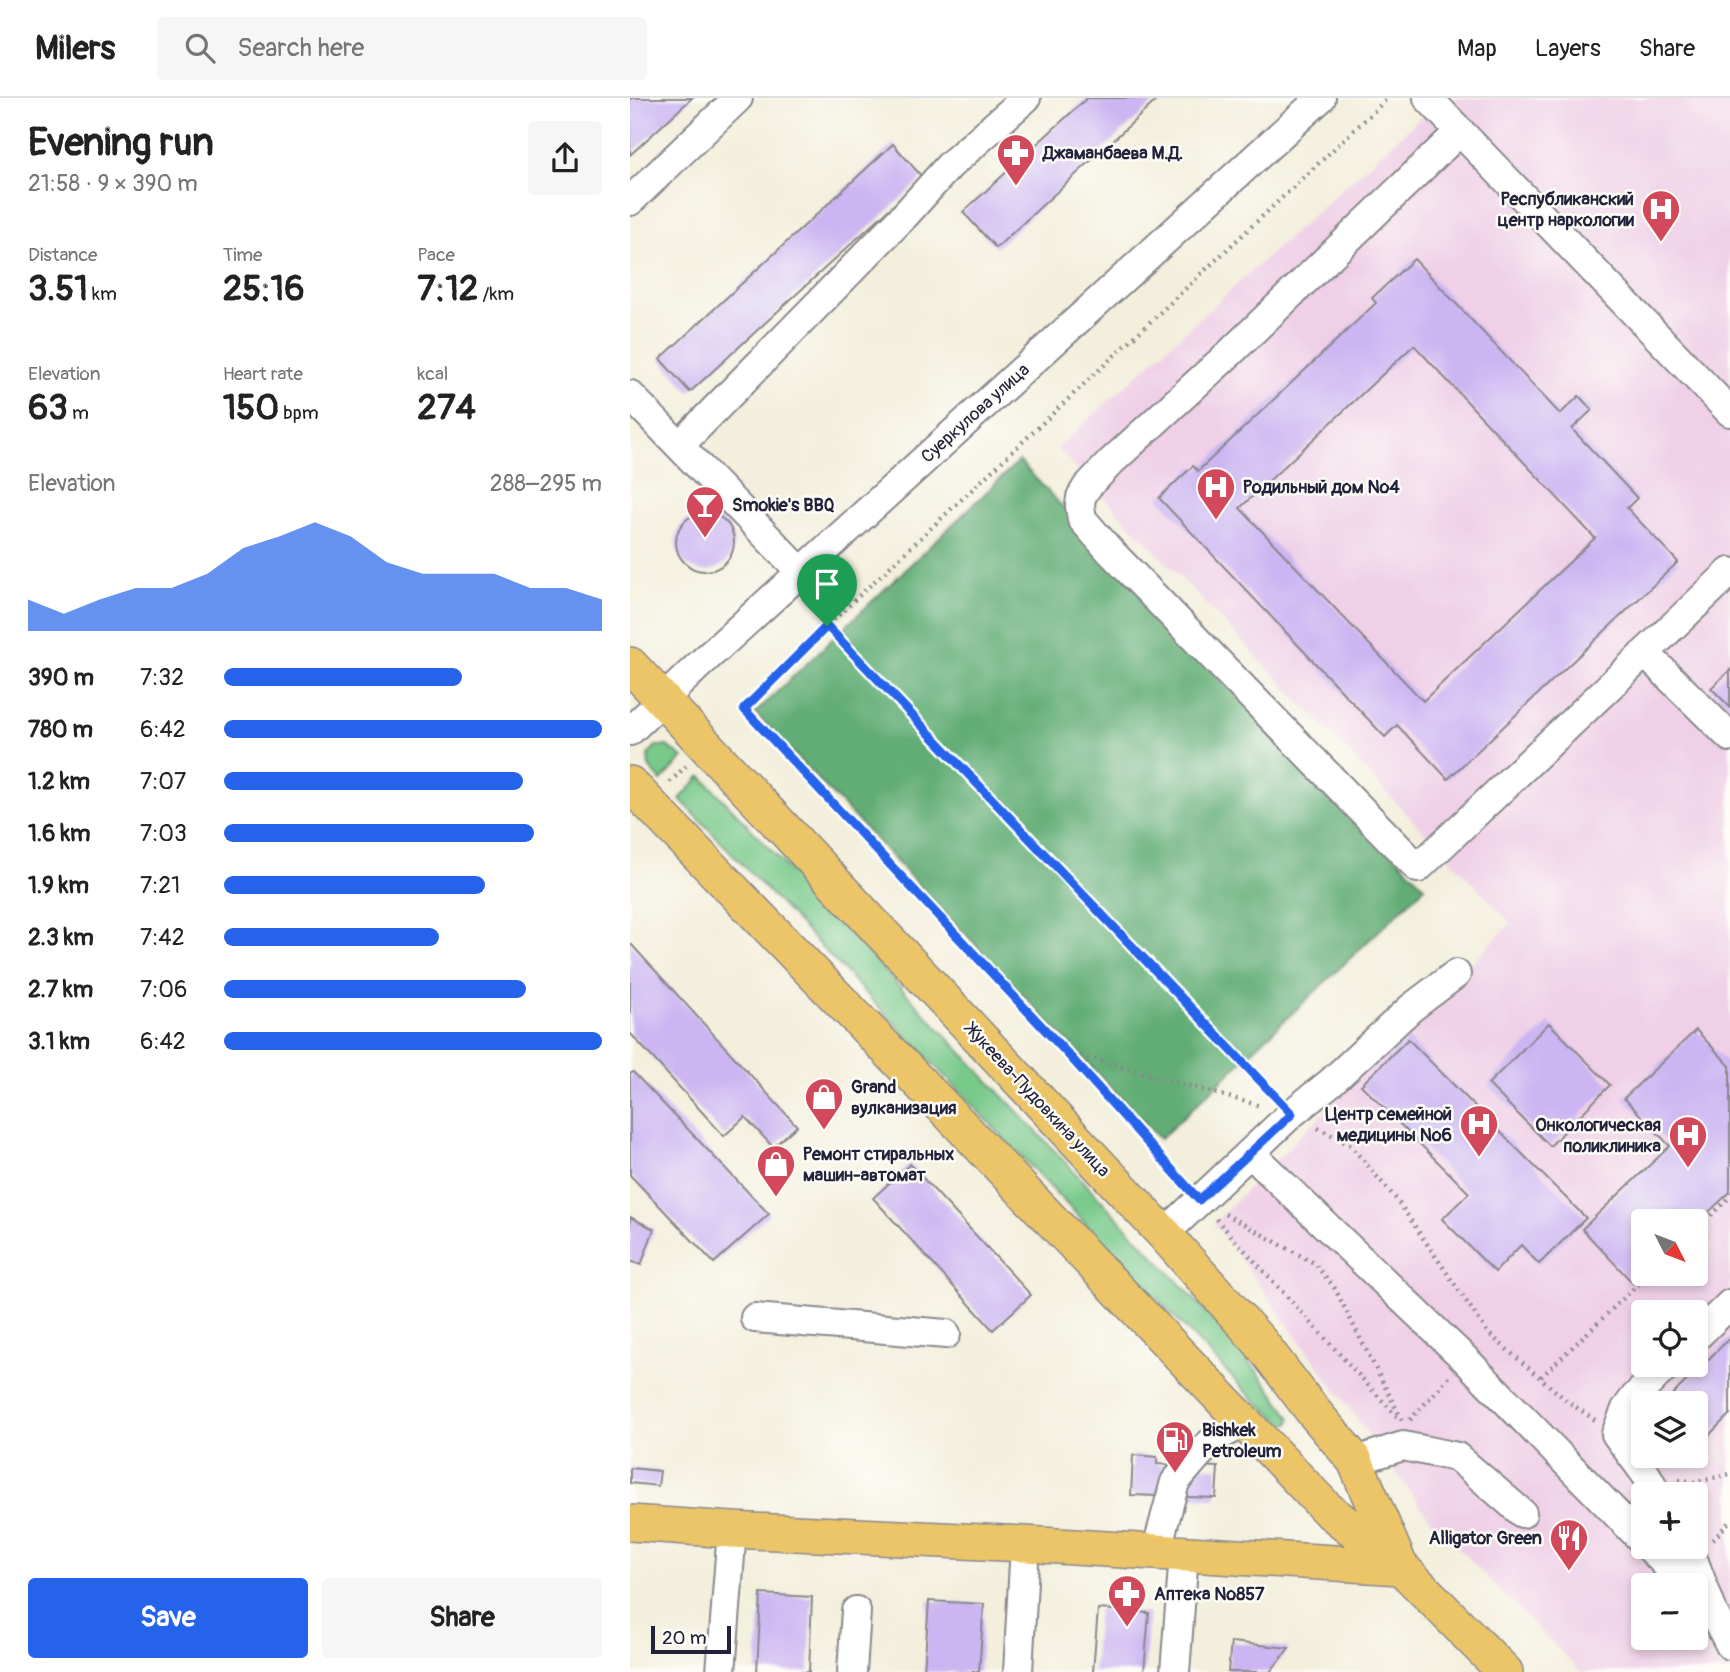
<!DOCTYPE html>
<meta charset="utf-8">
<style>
:root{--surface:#fff;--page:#f6f6f6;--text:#222;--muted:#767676;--line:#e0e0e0;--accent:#2563eb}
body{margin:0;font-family:Pangolin,sans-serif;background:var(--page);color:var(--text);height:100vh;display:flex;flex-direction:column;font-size:26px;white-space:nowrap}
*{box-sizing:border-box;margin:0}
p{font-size:23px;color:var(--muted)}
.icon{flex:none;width:38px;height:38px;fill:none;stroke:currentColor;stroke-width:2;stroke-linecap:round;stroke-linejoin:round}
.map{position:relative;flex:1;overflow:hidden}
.drawer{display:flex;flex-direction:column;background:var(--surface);width:630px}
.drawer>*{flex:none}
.needle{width:46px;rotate:132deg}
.tools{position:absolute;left:1001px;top:1111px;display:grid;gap:14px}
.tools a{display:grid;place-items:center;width:77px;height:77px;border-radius:7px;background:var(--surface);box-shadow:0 4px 10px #0003;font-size:35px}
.scale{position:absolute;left:21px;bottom:18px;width:80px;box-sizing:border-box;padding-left:7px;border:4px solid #22223b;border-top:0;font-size:19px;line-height:24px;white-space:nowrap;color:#22223b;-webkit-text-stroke:5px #fdfcf7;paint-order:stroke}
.pin{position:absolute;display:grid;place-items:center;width:60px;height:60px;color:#fff;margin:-72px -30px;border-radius:50% 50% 50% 0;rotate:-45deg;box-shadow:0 0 7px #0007}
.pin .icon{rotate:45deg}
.round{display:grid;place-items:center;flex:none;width:74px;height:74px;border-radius:7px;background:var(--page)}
.headline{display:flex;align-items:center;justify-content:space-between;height:119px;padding:0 28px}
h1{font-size:38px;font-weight:700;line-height:52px}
.metrics{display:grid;grid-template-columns:repeat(3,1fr);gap:10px;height:119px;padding:7px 28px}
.metrics div{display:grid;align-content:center}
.metrics b{font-size:35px;font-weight:700}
.metrics small{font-size:19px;font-weight:400}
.metrics p{font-size:19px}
.chart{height:196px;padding:14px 28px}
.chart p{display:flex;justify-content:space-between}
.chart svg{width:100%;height:126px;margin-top:7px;fill:var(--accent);opacity:.7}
.button{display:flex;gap:14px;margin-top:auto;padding:14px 28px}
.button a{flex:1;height:80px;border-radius:7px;background:var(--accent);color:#fff;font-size:28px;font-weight:700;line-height:80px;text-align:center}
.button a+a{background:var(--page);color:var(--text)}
ul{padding:0 28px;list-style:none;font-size:23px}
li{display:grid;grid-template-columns:112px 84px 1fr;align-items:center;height:52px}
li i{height:18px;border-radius:9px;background:var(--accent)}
header{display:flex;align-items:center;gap:42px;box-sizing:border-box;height:98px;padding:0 35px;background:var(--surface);border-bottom:2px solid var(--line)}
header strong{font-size:33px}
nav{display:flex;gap:38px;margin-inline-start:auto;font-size:24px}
.search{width:490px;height:63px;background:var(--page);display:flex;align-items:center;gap:18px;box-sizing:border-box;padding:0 24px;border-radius:7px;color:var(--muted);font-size:26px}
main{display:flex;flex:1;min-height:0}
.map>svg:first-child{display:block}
.built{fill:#efd0e7;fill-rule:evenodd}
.green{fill:#78c98a;stroke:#4d7662;stroke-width:2}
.forest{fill:#62ad76;stroke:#426858;stroke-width:2}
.building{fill:#cbb5f2;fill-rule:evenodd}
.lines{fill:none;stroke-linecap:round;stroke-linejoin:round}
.minor-casing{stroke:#8a888c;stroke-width:32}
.major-casing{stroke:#8a888c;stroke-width:38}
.path{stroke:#8a888c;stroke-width:4.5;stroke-dasharray:2 5;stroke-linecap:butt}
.minor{stroke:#fff;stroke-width:28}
.major{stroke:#edc569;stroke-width:35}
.route-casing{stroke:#fff;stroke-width:14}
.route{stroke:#2563eb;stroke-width:9}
.labels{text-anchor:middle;stroke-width:5;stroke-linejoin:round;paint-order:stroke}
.poi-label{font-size:18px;font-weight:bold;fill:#22223b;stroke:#fdfcf7;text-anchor:start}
.street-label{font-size:18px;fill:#22223b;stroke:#fdfcf7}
</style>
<header>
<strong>Milers</strong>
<div class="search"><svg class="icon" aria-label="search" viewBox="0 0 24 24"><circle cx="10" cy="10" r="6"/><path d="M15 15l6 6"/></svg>Search here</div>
<nav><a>Map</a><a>Layers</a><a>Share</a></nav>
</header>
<main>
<section class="drawer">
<div class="headline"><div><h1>Evening run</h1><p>21:58 · 9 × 390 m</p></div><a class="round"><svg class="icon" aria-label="share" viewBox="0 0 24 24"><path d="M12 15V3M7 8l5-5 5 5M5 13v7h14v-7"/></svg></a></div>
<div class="metrics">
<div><p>Distance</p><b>3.51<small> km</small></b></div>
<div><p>Time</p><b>25:16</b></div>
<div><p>Pace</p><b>7:12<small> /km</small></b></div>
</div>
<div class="metrics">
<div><p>Elevation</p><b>63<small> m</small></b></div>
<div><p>Heart rate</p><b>150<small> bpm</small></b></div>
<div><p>kcal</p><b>274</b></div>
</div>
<div class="chart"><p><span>Elevation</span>288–295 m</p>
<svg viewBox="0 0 160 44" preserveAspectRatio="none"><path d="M0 44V33L10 38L20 33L30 29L40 29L50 24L60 15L70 11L80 6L90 11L100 20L110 24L120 24L130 24L140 29L150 29L160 33V44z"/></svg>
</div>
<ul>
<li><b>390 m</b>7:32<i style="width:63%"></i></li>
<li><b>780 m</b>6:42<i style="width:100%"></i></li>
<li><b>1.2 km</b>7:07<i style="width:79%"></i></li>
<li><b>1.6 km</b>7:03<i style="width:82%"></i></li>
<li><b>1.9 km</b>7:21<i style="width:69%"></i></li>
<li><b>2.3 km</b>7:42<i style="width:57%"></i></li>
<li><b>2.7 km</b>7:06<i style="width:80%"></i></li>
<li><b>3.1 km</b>6:42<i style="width:100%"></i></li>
</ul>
<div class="button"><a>Save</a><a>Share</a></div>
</section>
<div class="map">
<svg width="1100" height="1574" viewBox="0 0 1100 1574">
<rect width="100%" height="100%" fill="#fdfcf7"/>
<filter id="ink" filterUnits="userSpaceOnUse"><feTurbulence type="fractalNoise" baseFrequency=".0143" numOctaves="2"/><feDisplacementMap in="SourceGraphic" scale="14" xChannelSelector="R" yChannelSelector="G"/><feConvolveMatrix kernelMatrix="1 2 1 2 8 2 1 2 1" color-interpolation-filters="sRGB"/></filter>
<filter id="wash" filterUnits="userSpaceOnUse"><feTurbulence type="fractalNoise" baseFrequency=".00686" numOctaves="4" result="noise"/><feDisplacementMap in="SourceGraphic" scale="28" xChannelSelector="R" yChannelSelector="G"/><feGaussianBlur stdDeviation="1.57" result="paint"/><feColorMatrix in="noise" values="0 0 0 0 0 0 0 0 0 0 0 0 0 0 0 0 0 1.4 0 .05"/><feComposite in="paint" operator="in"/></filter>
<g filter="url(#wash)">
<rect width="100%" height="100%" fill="#f3efdc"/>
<path class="built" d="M812 0H1100V1574H951L802 1424 584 1125 881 825 427 350ZM1013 1124H1066V1176H1013ZM1013 1214H1066V1267H1013ZM1013 1306H1066V1358H1013ZM1013 1396H1066V1449H1013ZM1013 1488H1066V1540H1013Z"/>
<path class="green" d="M26 648H37L53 660 31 683 19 668 18 657Z
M71 678 584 1222C612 1253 637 1285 661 1320L660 1325 654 1326 621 1299 50 701Z"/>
<path class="forest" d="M389 363 795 789 530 1041 125 615Z"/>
<g id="blocks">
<path class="building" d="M0 0H62L0 57Z
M457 0H529L366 150 333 114Z
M263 46 293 80 60 294 30 261Z
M784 161 930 316 949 298 962 312 942 331 1007 400 997 410 1048 464 818 681 767 627 755 639 529 400 563 368 568 373 746 205 742 200ZM784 247 965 440 793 603 610 410Z
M46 444a29 29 0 1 1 58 0a29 29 0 1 1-58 0Z
M1100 572V609L1081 590Z
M0 845 167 1028 143 1049 115 1019 94 1038 0 935Z
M919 925 980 987 920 1048 858 986Z
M1066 932 1100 968V1094L1066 1126V1124H1013V1176L1003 1185 952 1131 1040 1048 994 1000Z
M778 941 956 1120 909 1166 891 1147 865 1174 812 1121 839 1095 731 987Z
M3 974 139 1116 84 1165 0 1077V976Z
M280 1066 401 1197 363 1232 243 1100Z
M0 1119 24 1131 11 1167 0 1163Z
M1100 1240V1316L1066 1350V1306H1033Z
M503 1357 527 1359V1366L588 1369 586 1400 501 1397Z
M0 1370 30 1373 28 1388 0 1385Z
M131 1496 182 1499 179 1574H127Z
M299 1503 354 1506 349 1574H294Z
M468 1511 519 1515 514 1574H463Z
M601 1544 659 1550 640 1574H598Z"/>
</g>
</g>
<g filter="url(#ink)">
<use href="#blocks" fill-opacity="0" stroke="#8a888c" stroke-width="2"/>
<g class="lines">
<g class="minor-casing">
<path id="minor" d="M798 0 1100 314
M830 33 602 253 481 364 457 389 451 399 450 408 452 421 480 453 788 770 1100 474
M0 103 108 0
M0 297 171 474
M50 347 276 116 319 68 396 0
M1015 555 1100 639
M0 633 69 567 691 0
M620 1055 835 1261 1013 1443
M534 1136 661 1016 700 985 781 910 826 876
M125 1220 316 1236
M1066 1239 1100 1206
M725 1363 773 1348 827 1359 892 1415
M1027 1396 1017 1378 986 1336 996 1311 1005 1299 1037 1267
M1019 1449 1057 1488
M1056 1449 1064 1464 1083 1514
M526 1454 545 1384 569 1356 587 1339 615 1324
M1069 1500 1083 1514 1100 1547
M91 1574 102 1432
M222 1574 226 1513
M388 1574 395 1446
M545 1574 554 1456"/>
</g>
<g class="major-casing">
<path id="major" d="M0 567 534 1136 630 1244 682 1312 725 1363 769 1466
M0 686 319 1015 697 1411 771 1469 875 1574
M0 1425 102 1432 395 1446 771 1469"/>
</g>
<path class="path" d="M197 528 643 997
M40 684 56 668
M437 954 631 1008
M688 1030 720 1047 767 1102 858 1235 937 1303 965 1322
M552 1083 435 953 114 611 197 528 758 0
M595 1116 684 1165 704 1189 772 1322
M586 1121 769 1321
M1066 1132 1100 1099
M911 1279 1019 1176
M780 1322 819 1279
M1049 1382 1066 1384 1100 1376
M1083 1442 1100 1423"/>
<use href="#minor" class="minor"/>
<use href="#major" class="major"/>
</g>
</g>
<g class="lines" filter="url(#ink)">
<g class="route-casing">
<path id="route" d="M197 528 662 1016 569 1102 435 953 114 611Z"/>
</g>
<use href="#route" class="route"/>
</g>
<defs>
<g id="pharmacy-pin" transform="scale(2.0125)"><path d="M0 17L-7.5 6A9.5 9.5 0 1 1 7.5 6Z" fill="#d1495b" stroke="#fdfcf7"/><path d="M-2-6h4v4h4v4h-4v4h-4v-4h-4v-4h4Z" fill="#fff"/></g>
<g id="hospital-pin" transform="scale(2.0125)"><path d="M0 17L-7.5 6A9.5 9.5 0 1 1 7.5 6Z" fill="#d1495b" stroke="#fdfcf7"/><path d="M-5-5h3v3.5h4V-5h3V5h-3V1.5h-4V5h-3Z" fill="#fff"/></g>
<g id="bar-pin" transform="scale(2.0125)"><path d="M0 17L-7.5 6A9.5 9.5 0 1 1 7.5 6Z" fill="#d1495b" stroke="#fdfcf7"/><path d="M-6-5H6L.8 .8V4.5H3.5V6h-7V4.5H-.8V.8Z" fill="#fff"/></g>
<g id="shop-pin" transform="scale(2.0125)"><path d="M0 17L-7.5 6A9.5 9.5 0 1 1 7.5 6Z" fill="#d1495b" stroke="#fdfcf7"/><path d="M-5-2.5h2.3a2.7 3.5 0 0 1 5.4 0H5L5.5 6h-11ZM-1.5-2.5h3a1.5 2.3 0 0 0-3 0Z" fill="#fff"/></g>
<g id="fuel-pin" transform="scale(2.0125)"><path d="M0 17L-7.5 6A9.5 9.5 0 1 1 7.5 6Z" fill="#d1495b" stroke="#fdfcf7"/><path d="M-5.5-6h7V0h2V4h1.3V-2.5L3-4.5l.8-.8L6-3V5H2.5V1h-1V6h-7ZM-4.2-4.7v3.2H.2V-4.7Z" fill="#fff"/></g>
<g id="restaurant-pin" transform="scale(2.0125)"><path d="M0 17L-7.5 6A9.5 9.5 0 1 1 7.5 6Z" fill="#d1495b" stroke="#fdfcf7"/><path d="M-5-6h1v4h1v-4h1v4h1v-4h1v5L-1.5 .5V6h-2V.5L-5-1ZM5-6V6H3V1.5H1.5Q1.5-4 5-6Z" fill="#fff"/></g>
</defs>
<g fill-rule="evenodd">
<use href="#pharmacy-pin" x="386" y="55"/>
<use href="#hospital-pin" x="1031" y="111"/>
<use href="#hospital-pin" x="586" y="389"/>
<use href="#bar-pin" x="75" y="407"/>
<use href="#shop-pin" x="194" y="999"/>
<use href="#hospital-pin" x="849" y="1026"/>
<use href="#hospital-pin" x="1058" y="1037"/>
<use href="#shop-pin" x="146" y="1066"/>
<use href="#fuel-pin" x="545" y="1342"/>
<use href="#restaurant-pin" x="939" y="1440"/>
<use href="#pharmacy-pin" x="497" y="1496"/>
</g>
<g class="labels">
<g class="poi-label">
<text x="413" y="61">Джаманбаева М.Д.</text>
<text x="1004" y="107" text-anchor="end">Республиканский<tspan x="1004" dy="21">центр наркологии</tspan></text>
<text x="613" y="395">Родильный дом №4</text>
<text x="102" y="413">Smokie's BBQ</text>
<text x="221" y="995">Grand<tspan x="221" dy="21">вулканизация</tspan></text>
<text x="822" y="1022" text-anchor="end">Центр семейной<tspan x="822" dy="21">медицины №6</tspan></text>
<text x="1031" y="1033" text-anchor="end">Онкологическая<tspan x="1031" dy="21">поликлиника</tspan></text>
<text x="173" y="1062">Ремонт стиральных<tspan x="173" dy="21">машин-автомат</tspan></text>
<text x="572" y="1338">Bishkek<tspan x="572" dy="21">Petroleum</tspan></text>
<text x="912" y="1446" text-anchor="end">Alligator Green</text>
<text x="524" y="1502">Аптека №857</text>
</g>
<g class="street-label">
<text transform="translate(345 315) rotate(-42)" y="6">Суеркулова улица</text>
<text transform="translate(408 1002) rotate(47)" y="6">Жукеева-Пудовкина улица</text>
</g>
</g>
</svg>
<div class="tools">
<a><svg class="needle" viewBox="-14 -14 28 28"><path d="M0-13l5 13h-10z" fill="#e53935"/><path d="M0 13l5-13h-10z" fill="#767676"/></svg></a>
<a><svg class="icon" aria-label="locate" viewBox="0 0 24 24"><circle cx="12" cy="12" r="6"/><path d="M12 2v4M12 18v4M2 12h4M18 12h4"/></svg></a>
<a><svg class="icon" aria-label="layers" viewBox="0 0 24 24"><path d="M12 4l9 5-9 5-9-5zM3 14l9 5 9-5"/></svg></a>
<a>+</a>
<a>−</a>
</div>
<div class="scale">20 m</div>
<div class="pin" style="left:197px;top:528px;background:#1e9e55"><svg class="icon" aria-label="arrive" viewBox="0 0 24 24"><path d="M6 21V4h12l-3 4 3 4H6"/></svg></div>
</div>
</main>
